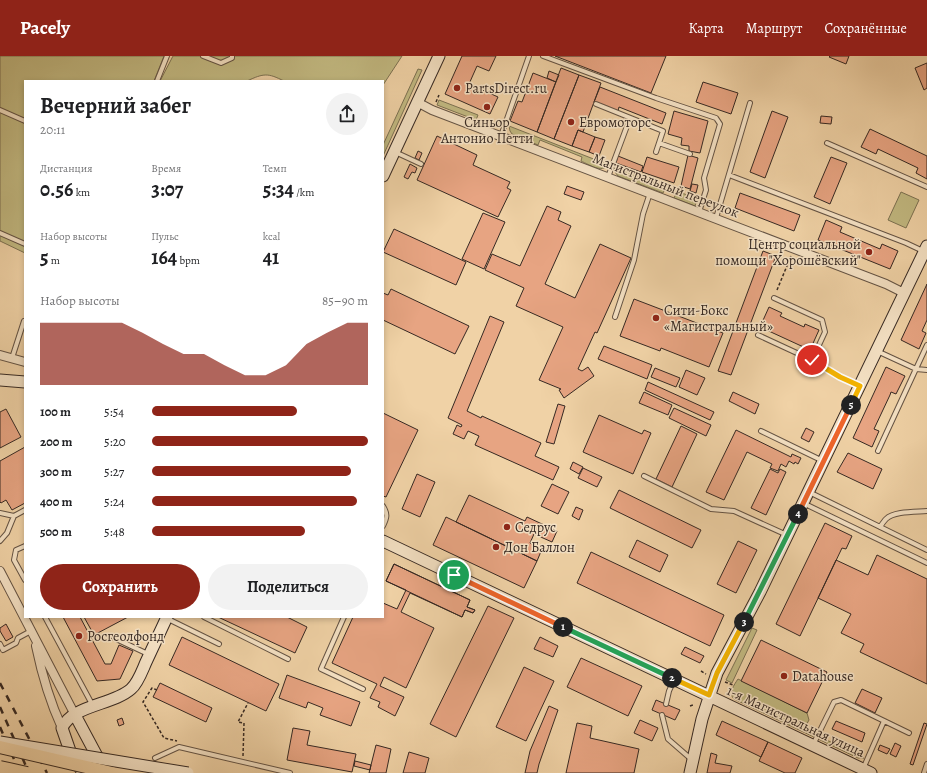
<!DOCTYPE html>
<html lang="ru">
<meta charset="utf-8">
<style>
:root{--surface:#fff;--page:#f2f2f2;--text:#202124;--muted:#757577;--accent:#8f2418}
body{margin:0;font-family:Alegreya,serif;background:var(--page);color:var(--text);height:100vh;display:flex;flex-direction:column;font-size:15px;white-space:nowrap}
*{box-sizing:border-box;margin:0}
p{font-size:13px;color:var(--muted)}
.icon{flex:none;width:22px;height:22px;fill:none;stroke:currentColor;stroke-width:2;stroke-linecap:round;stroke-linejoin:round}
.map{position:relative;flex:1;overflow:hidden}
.side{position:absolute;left:24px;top:24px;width:360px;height:538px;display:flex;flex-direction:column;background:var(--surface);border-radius:0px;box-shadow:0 2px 6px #0003}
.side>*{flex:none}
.pin{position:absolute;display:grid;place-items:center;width:34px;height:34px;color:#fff;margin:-17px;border:2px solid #fff;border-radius:50%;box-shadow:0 1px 4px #0007}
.km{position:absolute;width:20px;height:20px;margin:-10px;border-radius:50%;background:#222;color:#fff;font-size:11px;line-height:20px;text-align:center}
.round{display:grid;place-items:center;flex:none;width:42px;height:42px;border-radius:21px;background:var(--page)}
.overview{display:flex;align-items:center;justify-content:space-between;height:68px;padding:0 16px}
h1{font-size:22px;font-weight:600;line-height:30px}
.stats{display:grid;grid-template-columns:repeat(3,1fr);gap:6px;height:68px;padding:4px 16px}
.stats div{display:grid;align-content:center}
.stats b{font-size:20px;font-weight:600}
.stats small{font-size:11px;font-weight:400}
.stats p{font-size:11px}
.chart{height:112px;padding:8px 16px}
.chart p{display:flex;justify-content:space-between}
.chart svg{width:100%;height:72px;margin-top:4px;fill:var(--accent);opacity:.7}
.button{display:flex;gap:8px;margin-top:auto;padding:8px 16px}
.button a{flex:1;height:46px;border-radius:24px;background:var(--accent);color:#fff;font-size:16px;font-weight:600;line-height:46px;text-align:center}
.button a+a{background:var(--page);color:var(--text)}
ul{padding:0 16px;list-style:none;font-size:13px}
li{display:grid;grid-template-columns:64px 48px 1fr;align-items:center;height:30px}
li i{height:10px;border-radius:5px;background:var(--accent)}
header{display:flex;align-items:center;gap:24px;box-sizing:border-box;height:56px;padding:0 20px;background:var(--accent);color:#fff}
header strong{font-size:19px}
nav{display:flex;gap:22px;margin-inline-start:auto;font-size:14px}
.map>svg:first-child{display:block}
.green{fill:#c2b981;stroke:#7c7152}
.building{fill:#e7a482;stroke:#362923}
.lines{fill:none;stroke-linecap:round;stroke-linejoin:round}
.lane-casing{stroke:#645344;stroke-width:6}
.street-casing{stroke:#645344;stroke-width:10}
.secondary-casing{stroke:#362923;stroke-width:13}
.path{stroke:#362923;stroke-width:1.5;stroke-dasharray:3 2;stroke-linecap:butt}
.lane{stroke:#f5e2c5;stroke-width:4}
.street{stroke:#f5e2c5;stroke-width:8}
.secondary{stroke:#f5e2c5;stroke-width:11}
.rail{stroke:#362923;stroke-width:2.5;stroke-dasharray:7 7;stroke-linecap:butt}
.secondary-bridge-casing{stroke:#362923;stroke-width:13;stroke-linecap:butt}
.primary-bridge-casing{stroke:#362923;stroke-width:14;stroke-linecap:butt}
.secondary-bridge{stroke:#f5e2c5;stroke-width:11}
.primary-bridge{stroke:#f0d2a6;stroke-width:12}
.split-1-casing{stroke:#fff;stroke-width:8}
.split-2-casing{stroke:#fff;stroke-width:8}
.split-3-casing{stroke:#fff;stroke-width:8}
.split-4-casing{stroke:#fff;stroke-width:8}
.split-5-casing{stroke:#fff;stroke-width:8}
.split-6-casing{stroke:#fff;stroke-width:8}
.split-1{stroke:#f0652b;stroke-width:5}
.split-2{stroke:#22a559;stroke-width:5}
.split-3{stroke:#f5b400;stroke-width:5}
.split-4{stroke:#22a559;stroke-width:5}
.split-5{stroke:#f0652b;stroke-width:5}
.split-6{stroke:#f5b400;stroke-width:5}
.poi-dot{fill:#8f2418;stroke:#f5e2c5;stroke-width:1.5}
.labels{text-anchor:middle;stroke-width:3;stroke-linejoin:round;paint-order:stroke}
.poi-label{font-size:14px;fill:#362923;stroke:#f5e2c5;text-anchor:start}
.street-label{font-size:14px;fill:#362923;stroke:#f5e2c5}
</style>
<header>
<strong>Pacely</strong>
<nav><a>Карта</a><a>Маршрут</a><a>Сохранённые</a></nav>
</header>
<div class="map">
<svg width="927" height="717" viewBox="0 0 927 717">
<rect width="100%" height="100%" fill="#f0d2a6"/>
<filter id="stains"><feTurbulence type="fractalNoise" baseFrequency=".005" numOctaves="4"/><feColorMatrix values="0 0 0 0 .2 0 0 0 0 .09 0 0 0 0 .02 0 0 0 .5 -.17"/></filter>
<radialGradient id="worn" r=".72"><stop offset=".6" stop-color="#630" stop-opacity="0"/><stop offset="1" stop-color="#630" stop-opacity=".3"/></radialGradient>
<path class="green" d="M0 0H164L154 25H25V197L0 185Z
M173 0H402L383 29V25H284C268 17 264 17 247 25H160Z
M418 13 422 14 383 100V89Z
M439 44 478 59 476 64 437 49Z
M509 70 609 109C601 117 590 109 581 105L582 101 540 84 538 89 512 78 510 75Z
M614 111 666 131 663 137 618 120 615 116Z
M677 135 697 143 695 150 674 142Z
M901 136 919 144 906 172 888 164Z
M752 572 757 574 732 627 726 624Z
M738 623 807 657 809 664 804 673 864 702H858L734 643C728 637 734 629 738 623Z"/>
<path class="building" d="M462 0H496L489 15 477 10 469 28 498 41 490 58 445 38Z
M555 0H666L651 37Z
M830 0H849L846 8 829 1Z
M927 7V32L924 34 915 12Z
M561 12 579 19 554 83 537 76Z
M549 15 559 19 556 26 547 22Z
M533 17 556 26 537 76 510 65 518 45 522 46Z
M579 19 601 27 583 76 578 74 572 90 554 83Z
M703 26 738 37 731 58 696 46Z
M600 31 666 57 662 68 619 51 618 55 594 46Z
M674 55 708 65 700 97 689 95V90L681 89 682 82 668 78Z
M772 55 788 61 765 122 750 116Z
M821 60 832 61 831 68 820 67Z
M870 73 927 100V123L916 117 918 112 878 93 876 98 861 91Z
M578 74 595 81 589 96 572 90Z
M437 80 477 99 473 109 510 126 507 132 511 134 498 161 417 124Z
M595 81 605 84 599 100 589 96Z
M418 95 422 97 419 104 415 102Z
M688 99 698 102 690 133 681 130Z
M618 100 643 110 641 116 616 107Z
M647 101 679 111 674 127 642 116Z
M831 101 847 107 830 148 814 141Z
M410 108 417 112 415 117 412 116 408 123 404 121Z
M692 128 698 129 696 137 690 135Z
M567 130 584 136 581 144 564 138Z
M740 137 800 159 794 175 735 152Z
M547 150 561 156 558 164 571 170 545 228 575 242 600 188 631 202 597 277 595 276 578 313 582 315 588 311 594 320 564 342 559 334 561 333 539 324 563 271 516 250 524 232 485 214 492 198 520 210Z
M483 157 505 166 484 213 462 203Z
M826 164 842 171 840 176 880 193 882 188 898 195 890 213 818 184Z
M394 173 466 206 456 229 383 196Z
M763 195 776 200 731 319 718 315Z
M927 228V264L922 275 926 277 919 293 901 284Z
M391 233 469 270 455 298 383 264V237L388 239Z
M634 243 723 277 709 311 661 292 660 295 620 280Z
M769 251 782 257 780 260 804 271 805 268 819 274 810 294 760 271Z
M490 260 504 266 467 355 481 362 482 360 541 387 535 400 559 411 553 424 475 389 479 380 468 375 464 383 453 378 457 369 461 371 462 369 448 362Z
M604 290 652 309 647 323 598 303Z
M886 311 905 320 896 338 891 336 890 339 874 373 879 375 872 391 853 382Z
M655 312 680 322 676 331 651 321Z
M686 314 705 322 697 339 679 331Z
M648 326 714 356 710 364 645 334Z
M644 336 672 349 668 359 639 347Z
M733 336 759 348 755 358 729 345Z
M558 348 565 350 554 388 546 386Z
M674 352 711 369 706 380 669 362Z
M6 353 21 381 0 392V356Z
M383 357 418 374 386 441 383 440Z
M599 359 642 378 644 374 651 377 633 418 583 396Z
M681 370 697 378 672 431 656 423Z
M806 372 814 376 809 386 801 382Z
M736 374 791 401 792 398 801 402 798 408 795 406 794 408 789 405 786 411 781 408 778 415 770 412 772 408 747 396 724 444 706 436Z
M25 391V447L12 454 6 444 1 447 0 446V405Z
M848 397 882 413 873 433 837 416Z
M573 406 583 411 579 418 570 413Z
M583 412 602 421 597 431 578 422Z
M770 413 778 417 780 413 786 416 766 459 751 452Z
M417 418 435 426 420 461 402 453Z
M552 428 569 436 558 458 541 450Z
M619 434 701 474 692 492 610 452Z
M469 439 525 465 527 461 557 475 552 486 534 478 530 487 542 493 537 505 456 466Z
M576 451 583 454 579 464 572 460Z
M446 461 537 505 524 532 433 489Z
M825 467 852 480 846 493 842 492 800 580 776 568Z
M637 484 668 499 660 516 629 501Z
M738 485 757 494 736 537 717 528Z
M591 496 724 559 710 590 577 527Z
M877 499 927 523V628L860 596 864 588 841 577 851 558 818 542 836 504 868 519Z
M394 508 470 544 467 551 475 554 473 557 465 554 462 561 410 537 401 556 434 572 406 632 384 621 380 630 404 641 395 660 378 651 380 646 370 642 377 628 332 607 353 561H383V547L397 553 406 534 386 525Z
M394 508 470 544 467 551 475 554 473 557 465 554 462 561 386 525Z
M488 550 514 562 456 681 430 668Z
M63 561H80L105 608H111L119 589 133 595 120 623 97 625Z
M84 561H128L94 579Z
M218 561H287L307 571 295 597Z
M6 568 13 581 6 585 0 575V572Z
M182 581 279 628 266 655 169 609Z
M540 581 558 590 553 601 534 593Z
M761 584 827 616 807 657 741 625Z
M685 591 704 600 700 607 681 598Z
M581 602 642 630 628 660 567 631Z
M524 611 554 625 526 685 496 671Z
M287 619 360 646 351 670 320 659 323 652 308 646 306 652 279 642Z
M160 627 212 652 206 666 153 641Z
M862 633 882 642 875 657 855 647Z
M656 644 680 654 675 664 652 654Z
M549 650 558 654 539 708 537 717H525L530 695Z
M122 662 124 668 119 670 117 664Z
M640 664 658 672 652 685 634 677Z
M722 665 768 686 761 701 716 679Z
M836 665 865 677 862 686 832 673Z
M577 667 592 670 590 682 639 693 634 717H566Z
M924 667 927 668 913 709 910 708Z
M293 672 310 675 307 689 356 698 352 716 287 704Z
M768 686 802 702 795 717H785L759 705Z
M895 687 901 690 896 701 890 698Z
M376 689 391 693 386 717H369Z
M880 689 890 693 887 698 878 694Z
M409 696 429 702 425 717H403Z
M711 697 717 699 715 707 732 710 730 717H707Z
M355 705 371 709 370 714 354 710Z"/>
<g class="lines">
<g class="lane-casing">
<path id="lane" d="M203 0 221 7 232 2V0
M543 0 656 42 716 62 720 68 704 122 706 134 699 156
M157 25 167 0
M596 48 663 75 656 96
M0 54 25 65
M501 80 529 0
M659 87 690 98
M827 87 927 131
M395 96 421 108
M729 119 906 187 923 195
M608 121 630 62
M716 162 750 47
M0 177 25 188
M774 242 822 264 825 276 812 304
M615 261 634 204 643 158 650 137
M758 279 812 304 840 321 859 330
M877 295 916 313 927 314
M12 302 24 265
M761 375 823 405
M878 395 927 289
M644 420 711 453 734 455 787 479
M809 436 927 494
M803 447 927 507
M383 450C388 458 387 462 383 470
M0 457 14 460 25 454
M880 471C882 468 884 465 886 463 894 455 916 456 927 455
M0 485 7 477 14 460
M25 490 16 494 14 504 25 524
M45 561 93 650
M204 561 288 603
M344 561 321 613 363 633
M166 562 219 588
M114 582 148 598
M0 588 3 594 16 587 18 582 31 575
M666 648 669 635 674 624
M662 659 668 683 691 703
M813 689 834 646 841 644 909 677
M155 702 179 691 290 717
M863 713 884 665
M924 717 927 708"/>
</g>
<g class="street-casing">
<path id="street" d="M417 46 432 54 886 228 904 237
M0 299 25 306
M0 515 75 659
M36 590C42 619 50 646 62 672"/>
</g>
<g class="secondary-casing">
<path id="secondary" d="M383 120 439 0
M0 324 25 326
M383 485 871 717
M75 659 106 717
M83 717 70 695 62 672C72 649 113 649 131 633 138 627 142 615 146 606 153 591 160 576 167 561
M690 717 702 663 717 617 760 536 927 190"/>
</g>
<path class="path" d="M436 46 439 39
M777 234 791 200
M701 615 706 618
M725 626 733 629
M157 634 152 632 143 646 164 682 177 685
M690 650 693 649
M243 700 244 667 238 666 248 647"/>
<use href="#lane" class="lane"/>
<use href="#street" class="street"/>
<use href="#secondary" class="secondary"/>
<path class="rail" d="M0 627 47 717
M0 651 29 717
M0 671 20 717"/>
<g class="secondary-bridge-casing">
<path id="secondary-bridge" d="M0 686 188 717"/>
</g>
<g class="primary-bridge-casing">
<path id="primary-bridge" d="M0 691 112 717
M0 711 27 717"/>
</g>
<use href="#secondary-bridge" class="secondary-bridge"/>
<use href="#primary-bridge" class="primary-bridge"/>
</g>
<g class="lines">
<g class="split-1-casing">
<path id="split-1" d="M454 519 563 571"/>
</g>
<g class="split-2-casing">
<path id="split-2" d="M563 571 672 622"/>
</g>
<g class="split-3-casing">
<path id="split-3" d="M672 622 709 639 717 617 744 566"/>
</g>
<g class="split-4-casing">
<path id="split-4" d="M744 566 798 458"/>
</g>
<g class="split-5-casing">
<path id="split-5" d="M798 458 851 349"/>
</g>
<g class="split-6-casing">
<path id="split-6" d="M812 304 840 321 860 330 851 349"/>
</g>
<use href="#split-1" class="split-1"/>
<use href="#split-2" class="split-2"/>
<use href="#split-3" class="split-3"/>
<use href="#split-4" class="split-4"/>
<use href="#split-5" class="split-5"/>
<use href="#split-6" class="split-6"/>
</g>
<g class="poi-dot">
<circle cx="457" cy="32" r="4"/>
<circle cx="487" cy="51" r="4"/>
<circle cx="571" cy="66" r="4"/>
<circle cx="869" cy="196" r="4"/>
<circle cx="656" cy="262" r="4"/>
<circle cx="507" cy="471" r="4"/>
<circle cx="496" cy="491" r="4"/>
<circle cx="79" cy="580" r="4"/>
<circle cx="784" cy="620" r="4"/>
</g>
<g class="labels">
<g class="poi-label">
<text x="465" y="37">PartsDirect.ru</text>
<text x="487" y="71" text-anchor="middle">Синьор<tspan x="487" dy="16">Антонио Петти</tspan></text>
<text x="579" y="71">Евромоторс</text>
<text x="861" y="193" text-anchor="end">Центр социальной<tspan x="861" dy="16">помощи "Хорошёвский"</tspan></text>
<text x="664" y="259">Сити-Бокс<tspan x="664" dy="16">«Магистральный»</tspan></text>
<text x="515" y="476">Седрус</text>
<text x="504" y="496">Дон Баллон</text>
<text x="87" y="585">Росгеолфонд</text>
<text x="792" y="625">Datahouse</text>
</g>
<g class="street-label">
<text transform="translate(666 129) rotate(21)" y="5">Магистральный переулок</text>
<text transform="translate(796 665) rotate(25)" y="5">1-я Магистральная улица</text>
</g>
</g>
<rect width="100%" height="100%" filter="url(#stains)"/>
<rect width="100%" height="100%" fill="url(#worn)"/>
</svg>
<div class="pin" style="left:454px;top:519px;background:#1e9e55"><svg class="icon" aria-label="arrive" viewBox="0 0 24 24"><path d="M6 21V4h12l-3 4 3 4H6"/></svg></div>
<div class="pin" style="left:812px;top:304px;background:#d93025"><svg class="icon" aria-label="check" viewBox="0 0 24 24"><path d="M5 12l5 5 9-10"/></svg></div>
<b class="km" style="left:563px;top:571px">1</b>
<b class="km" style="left:672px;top:622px">2</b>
<b class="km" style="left:744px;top:566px">3</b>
<b class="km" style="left:798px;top:458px">4</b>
<b class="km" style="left:851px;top:349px">5</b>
<section class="side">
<div class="overview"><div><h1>Вечерний забег</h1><p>20:11</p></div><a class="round"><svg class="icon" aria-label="share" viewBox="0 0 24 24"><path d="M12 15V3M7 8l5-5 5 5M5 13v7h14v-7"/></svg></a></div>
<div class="stats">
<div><p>Дистанция</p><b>0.56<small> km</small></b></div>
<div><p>Время</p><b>3:07</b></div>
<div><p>Темп</p><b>5:34<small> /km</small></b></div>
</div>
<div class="stats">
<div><p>Набор высоты</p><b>5<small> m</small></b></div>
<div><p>Пульс</p><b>164<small> bpm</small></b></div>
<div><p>kcal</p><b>41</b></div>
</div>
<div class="chart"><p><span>Набор высоты</span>85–90 m</p>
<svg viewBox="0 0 160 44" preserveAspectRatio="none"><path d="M0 44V6L10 6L20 6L30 6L40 6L50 12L60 19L70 25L80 25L90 32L100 38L110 38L120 32L130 19L140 12L150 6L160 6V44z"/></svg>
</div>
<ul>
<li><b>100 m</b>5:54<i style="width:67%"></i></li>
<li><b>200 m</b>5:20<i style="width:100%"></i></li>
<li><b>300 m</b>5:27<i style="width:92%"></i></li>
<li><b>400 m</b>5:24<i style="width:95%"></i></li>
<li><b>500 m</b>5:48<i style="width:71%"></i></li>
</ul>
<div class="button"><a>Сохранить</a><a>Поделиться</a></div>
</section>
</div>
